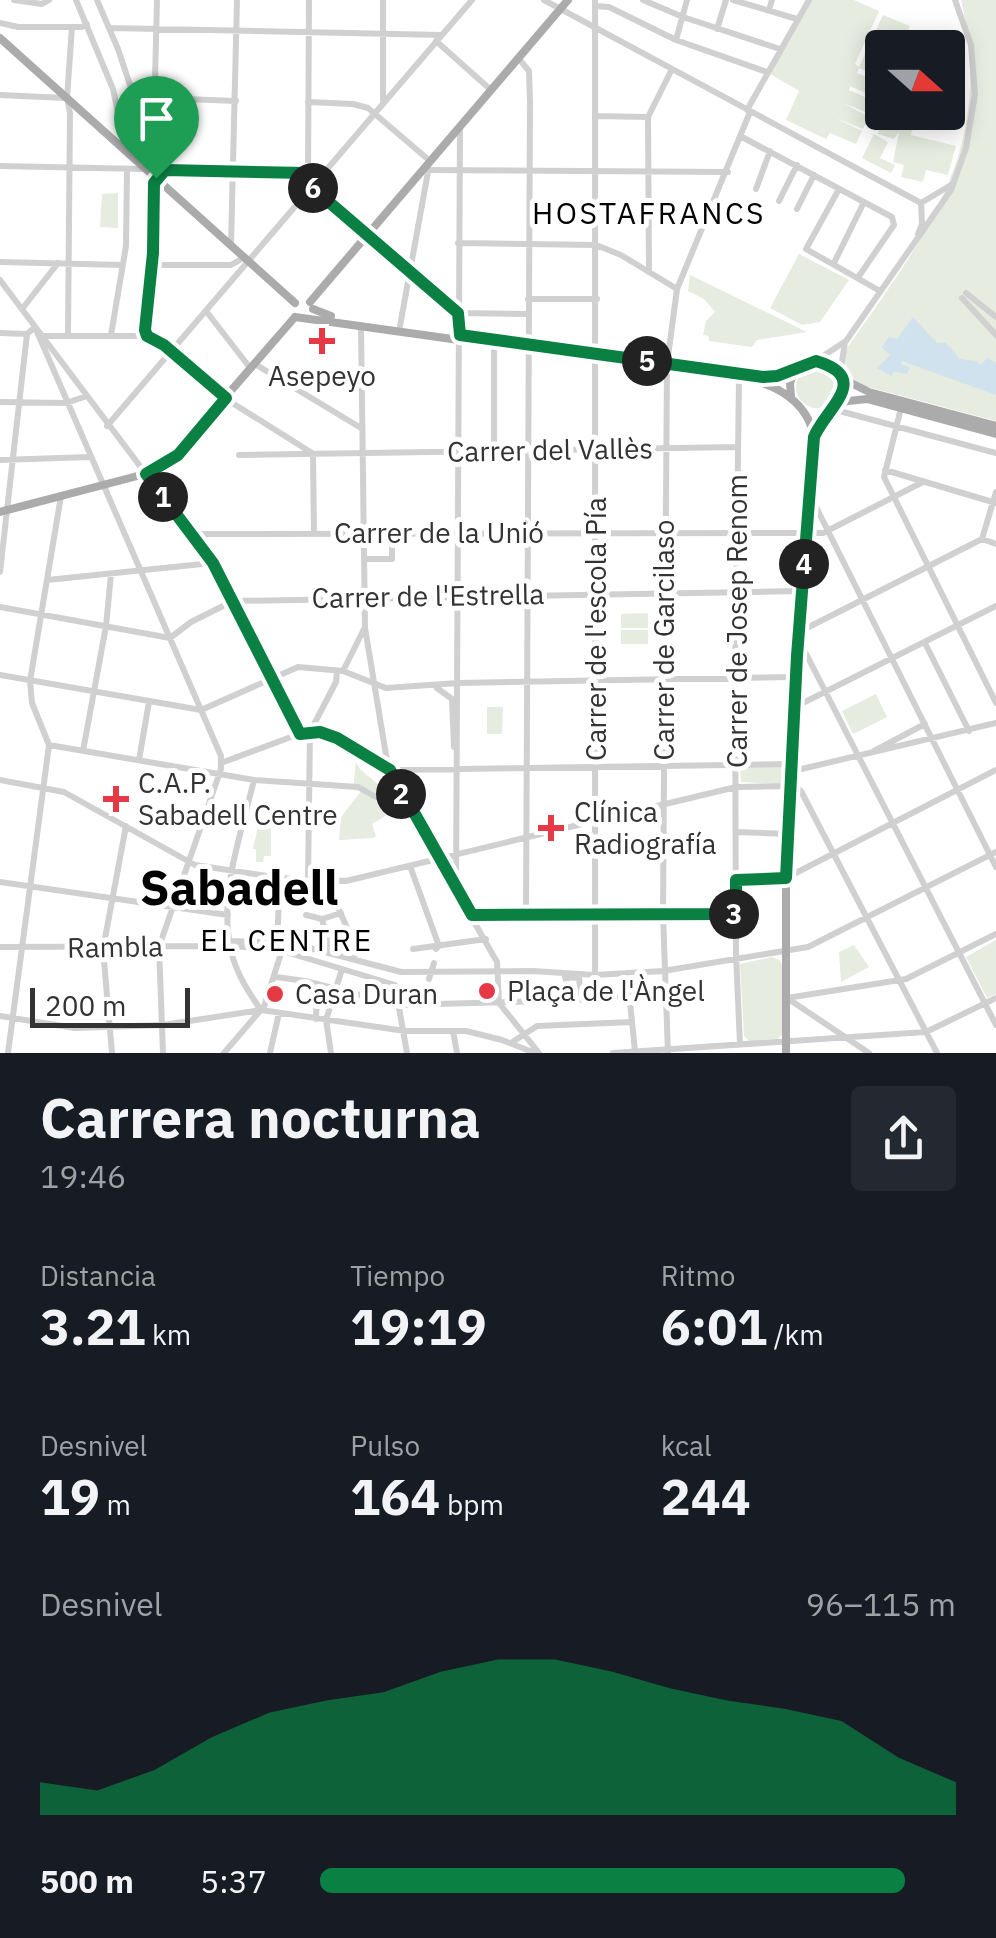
<!DOCTYPE html>
<html lang="es">
<meta charset="utf-8">
<style>
:root{--surface:#171b24;--page:#242831;--text:#f1f3f6;--muted:#9ea1a6;--accent:#0b8043}
body{margin:0;font-family:"IBM Plex Sans",sans-serif;background:var(--page);color:var(--text);height:100vh;display:flex;flex-direction:column;font-size:38px;white-space:nowrap}
*{box-sizing:border-box;margin:0}
p{font-size:32px;color:var(--muted)}
.icon{flex:none;width:55px;height:55px;fill:none;stroke:currentColor;stroke-width:2;stroke-linecap:round;stroke-linejoin:round}
.map{position:relative;height:1053px;overflow:hidden}
.side{display:flex;flex-direction:column;background:var(--surface);flex:1}
.side>*{flex:none}
.needle{width:65px;rotate:111deg}
.tools{position:absolute;left:865px;top:30px;display:grid;gap:20px}
.tools a{display:grid;place-items:center;width:100px;height:100px;border-radius:10px;background:var(--surface);box-shadow:0 5px 25px #0003;font-size:50px}
.scale{position:absolute;left:30px;bottom:25px;width:160px;box-sizing:border-box;padding-left:10px;border:5px solid #333;border-top:0;font-size:28px;line-height:35px;white-space:nowrap;color:#333;-webkit-text-stroke:8px #fff;paint-order:stroke}
.pin{position:absolute;display:grid;place-items:center;width:85px;height:85px;color:#fff;margin:-102px -42px;border-radius:50% 50% 50% 0;rotate:-45deg;box-shadow:0 0 10px #0007}
.pin .icon{rotate:45deg}
.km{position:absolute;width:50px;height:50px;margin:-25px;border-radius:50%;background:#222;color:#fff;font-size:28px;line-height:50px;text-align:center}
.round{display:grid;place-items:center;flex:none;width:105px;height:105px;border-radius:10px;background:var(--page)}
.head{display:flex;align-items:center;justify-content:space-between;height:170px;padding:0 40px}
h1{font-size:55px;font-weight:700;line-height:75px}
.figures{display:grid;grid-template-columns:repeat(3,1fr);gap:15px;height:170px;padding:10px 40px}
.figures div{display:grid;align-content:center}
.figures b{font-size:50px;font-weight:700}
.figures small{font-size:28px;font-weight:400}
.figures p{font-size:28px}
.chart{height:280px;padding:20px 40px}
.chart p{display:flex;justify-content:space-between}
.chart svg{width:100%;height:180px;margin-top:10px;fill:var(--accent);opacity:.7}
ul{padding:0 40px;list-style:none;font-size:32px}
li{display:grid;grid-template-columns:160px 120px 1fr;align-items:center;height:75px}
li i{height:25px;border-radius:12px;background:var(--accent)}
.map>svg:first-child{display:block}
.green{fill:#e6ecdf}
.water{fill:#cfe2ee}
.lines{fill:none;stroke-linecap:round;stroke-linejoin:round}
.minor{stroke:#d0d0d0;stroke-width:6}
.major{stroke:#ababab;stroke-width:8}
.route-casing{stroke:#fff;stroke-width:20}
.route{stroke:#0b8043;stroke-width:12}
.poi-dot{fill:#e63946;stroke:#fff;stroke-width:4}
.labels{text-anchor:middle;stroke-width:10;stroke-linejoin:round;paint-order:stroke}
.poi-label{font-size:28px;fill:#333;stroke:#fff;text-anchor:start}
.street-label{font-size:28px;fill:#333;stroke:#fff}
.neighbourhood-label{font-size:30px;letter-spacing:2.5px;fill:#000;stroke:#fff}
.town-label{font-size:48px;font-weight:bold;fill:#000;stroke:#fff}
</style>
<div class="map">
<svg width="996" height="1053" viewBox="0 0 996 1053">
<rect width="100%" height="100%" fill="#fff"/>
<path class="green" d="M809 0H854L879 11 855 64 859 67 883 15 910 26 901 47 882 48V78L859 68 857 73 882 84 879 99 850 86 849 90 876 102 870 114 843 103 869 117 863 129 836 118 862 131 856 144 830 133 826 139 786 120 799 91 767 72Z
M961 0H996V421L857 384 849 379 841 365 847 348C926 235 996 148 961 0Z
M884 113H916L911 135 956 146 948 175 926 170 923 182 901 177 904 165 893 162 899 132 894 139 878 134Z
M874 134 888 142 880 158 895 165 891 173 862 158Z
M118 193V228L100 227 102 194Z
M799 254 849 280 820 322 802 325 770 308Z
M690 275 807 332 757 340 752 347 709 341V336L703 335 706 321 715 312 704 299 688 291Z
M796 387a21 21 0 1 1 42 0a21 21 0 1 1-42 0Z
M648 613V628H621V614Z
M648 630V644H621V630Z
M876 694 887 717 853 734 842 711Z
M487 707H503L502 734H487Z
M356 762 360 769 380 786H387L391 791 381 797 390 813 372 824 376 836 373 838 339 840 341 817 361 791 353 790Z
M781 766 785 772 780 784 741 782 740 770 744 767Z
M258 826 271 828V856H264L263 862H256V849H253Z
M996 940V994L987 998 966 957Z
M854 945 869 967 841 982 839 952Z
M772 957 780 960 782 965V1035L777 1039 749 1041 744 1036 740 964Z"/>
<path class="water" d="M913 317 937 343 945 342 960 359 977 361 980 365 988 358 996 363V395L902 361 901 364 910 368 907 374 893 372 892 376 877 368 890 355 882 347 889 337 897 339Z"/>
<g class="lines">
<path class="minor" d="M14 0 42 4 49 0
M76 0 113 89 126 150
M97 0 118 49 134 97 236 101
M309 0 308 179 322 196 458 312
M383 0V104
M544 0 921 203
M595 0V975
M643 0 683 17 780 49
M733 0 797 19
M595 6 609 7 676 40 767 72
M769 10 772 0
M0 23 18 27H82L87 24
M110 28 441 35
M717 29 726 0
M676 40 687 0
M436 41 491 90
M519 59 529 71 530 103 526 914
M0 95 65 98
M308 102 353 104 368 108 430 161
M747 110 809 0
M596 116 648 117 671 71
M648 117 649 271
M742 137 892 217 894 225 859 276
M0 166 144 169
M422 170 728 172
M157 177 165 171 324 173
M756 189 770 151
M839 189 806 249 880 291
M779 201 797 165
M921 203 951 185
M797 209 814 175
M918 234 922 224 921 203
M458 243 596 245 621 255 677 289
M231 245 237 0
M0 262 123 265
M834 263 864 202
M152 265H231L245 257
M0 280 213 563 299 734
M966 293 996 317
M962 298 996 335
M528 299H597
M22 309 58 263
M206 311 251 369
M459 313 527 314
M361 325 365 628 389 773 497 962 499 1003 539 1053
M400 326 428 172
M35 327 221 756V769L159 947 163 1053
M0 333 27 334 35 327
M68 335 70 113 67 98 72 27
M111 335 126 246 127 169
M41 336H147L164 345 226 399 312 453
M147 336C138 310 152 275 153 248 155 218 154 188 153 159L157 0
M817 360 846 341 951 190 966 148 975 94 971 45 955 0
M255 364 361 428
M840 374 845 342
M739 379 735 678 736 954 740 1044
M0 402 66 403 87 396
M901 408 884 477 996 703
M832 409 996 453
M107 426 472 0
M494 452V344
M313 454 314 534
M239 455 738 447
M0 460 90 457
M885 470 996 503
M811 497 996 867
M191 534 823 533 923 482
M982 539 996 492
M364 559H392V533
M0 572 27 334
M47 580 212 563
M0 607 170 638 191 622 233 601 802 591
M799 632 982 539 996 544
M799 640 996 1025
M925 643 969 731
M343 671 364 629
M0 675 201 710 298 667 343 671 386 688 458 683 797 677
M437 688 452 699 454 747
M795 707 996 606
M49 745 254 780 358 787 376 797 397 787
M83 751 106 626 111 574
M874 751 925 724
M139 760 149 702
M221 763 299 734 320 732 360 749 389 770 793 764
M793 771 996 723
M0 780 64 792 195 865 280 878 346 881 736 787 795 786 801 791 937 1053
M254 780C242 830 221 888 229 940 232 966 246 989 261 1010
M737 832 788 834
M410 866 439 946 436 949
M308 880 310 732 336 682 337 671
M736 880 786 878 996 770
M326 881 349 932 355 960
M0 882 228 915
M456 887 460 127
M306 915 322 919 341 913
M472 915H735
M322 919 328 943 326 952
M229 941 291 943 401 972 533 971 595 975 663 971 808 947 996 852
M277 944 280 878
M0 947 230 946 276 949 395 985
M413 949 486 939
M627 973 635 1051
M276 977 305 981 400 1005 578 1000 629 995
M565 977 579 978 581 996 571 997Z
M429 979 434 963
M395 985 407 1053
M429 990 430 1005
M787 998 906 979 996 934
M787 998 869 1053
M263 1010 282 950
M0 1016 75 1028 163 1025 261 1010 405 1031H466L502 1040 535 1053
M316 1019 317 986
M453 1031 457 1053
M511 1043 537 1026 632 1022
M8 1053 49 745 32 703 30 681 61 496
M112 1053 103 949 126 826
M224 1053 260 1011
M270 1053 279 1013
M331 1053 326 1020 342 969
M613 1053 926 1032 996 998
M668 1053 663 914 667 364 677 289 750 112"/>
<path class="major" d="M0 38 295 303
M310 302 568 0
M313 309 331 316
M295 317 759 382C786 390 809 408 814 437L797 657 786 878V1053
M755 376 775 377 816 361C873 378 826 408 814 437
M843 379 869 392 996 426
M791 397 790 383 795 370
M839 402 867 399 996 434
M0 512 145 474 169 462 295 317"/>
</g>
<g class="lines">
<g class="route-casing">
<path id="route" d="M165 170 307 173 312 187 322 196 458 313 460 335 763 377 777 376 816 361C873 378 826 408 814 437L797 656 786 878 736 880V914L472 915 390 770 337 738 320 732 300 734 213 563 146 474 178 455 226 398 164 345 147 336 145 330 153 253 154 183Z"/>
</g>
<use href="#route" class="route"/>
</g>
<g class="poi-dot">
<path d="M317 326h10v10h10v10h-10v10h-10v-10h-10v-10h10z"/>
<path d="M111 784h10v10h10v10h-10v10h-10v-10h-10v-10h10z"/>
<path d="M546 813h10v10h10v10h-10v10h-10v-10h-10v-10h10z"/>
<circle cx="487" cy="991" r="10"/>
<circle cx="275" cy="994" r="10"/>
</g>
<g class="labels">
<g class="poi-label">
<text x="322" y="386" text-anchor="middle">Asepeyo</text>
<text x="138" y="793">C.A.P.<tspan x="138" dy="32">Sabadell Centre</tspan></text>
<text x="574" y="822">Clínica<tspan x="574" dy="32">Radiografía</tspan></text>
<text x="507" y="1001">Plaça de l'Àngel</text>
<text x="295" y="1004">Casa Duran</text>
</g>
<g class="street-label">
<text transform="translate(550 450) rotate(-1)" y="10">Carrer del Vallès</text>
<text x="439" y="543">Carrer de la Unió</text>
<text transform="translate(428 596) rotate(-1)" y="10">Carrer de l'Estrella</text>
<text transform="translate(737 621) rotate(-90)" y="10">Carrer de Josep Renom</text>
<text transform="translate(596 629) rotate(-90)" y="10">Carrer de l'escola Pía</text>
<text transform="translate(664 640) rotate(-90)" y="10">Carrer de Garcilaso</text>
<text transform="translate(115 947) rotate(-1)" y="10">Rambla</text>
</g>
<g class="neighbourhood-label">
<text x="649" y="224">HOSTAFRANCS</text>
<text x="287" y="951">EL CENTRE</text>
</g>
<g class="town-label">
<text x="239" y="905">Sabadell</text>
</g>
</g>
</svg>
<div class="tools">
<a><svg class="needle" viewBox="-14 -14 28 28"><path d="M0-13l5 13h-10z" fill="#e53935"/><path d="M0 13l5-13h-10z" fill="#9ea1a6"/></svg></a>
</div>
<div class="scale">200 m</div>
<div class="pin" style="left:156px;top:178px;background:#1e9e55"><svg class="icon" aria-label="arrive" viewBox="0 0 24 24"><path d="M6 21V4h12l-3 4 3 4H6"/></svg></div>
<b class="km" style="left:163px;top:497px">1</b>
<b class="km" style="left:401px;top:794px">2</b>
<b class="km" style="left:734px;top:914px">3</b>
<b class="km" style="left:804px;top:564px">4</b>
<b class="km" style="left:647px;top:361px">5</b>
<b class="km" style="left:313px;top:188px">6</b>
</div>
<section class="side">
<div class="head"><div><h1>Carrera nocturna</h1><p>19:46</p></div><a class="round"><svg class="icon" aria-label="share" viewBox="0 0 24 24"><path d="M12 15V3M7 8l5-5 5 5M5 13v7h14v-7"/></svg></a></div>
<div class="figures">
<div><p>Distancia</p><b>3.21<small> km</small></b></div>
<div><p>Tiempo</p><b>19:19</b></div>
<div><p>Ritmo</p><b>6:01<small> /km</small></b></div>
</div>
<div class="figures">
<div><p>Desnivel</p><b>19<small> m</small></b></div>
<div><p>Pulso</p><b>164<small> bpm</small></b></div>
<div><p>kcal</p><b>244</b></div>
</div>
<div class="chart"><p><span>Desnivel</span>96–115 m</p>
<svg viewBox="0 0 160 44" preserveAspectRatio="none"><path d="M0 44V36L10 38L20 33L30 25L40 19L50 16L60 14L70 9L80 6L90 6L100 9L110 13L120 16L130 18L140 21L150 30L160 36V44z"/></svg>
</div>
<ul>
<li><b>500 m</b>5:37<i style="width:92%"></i></li>
</ul>
</section>
